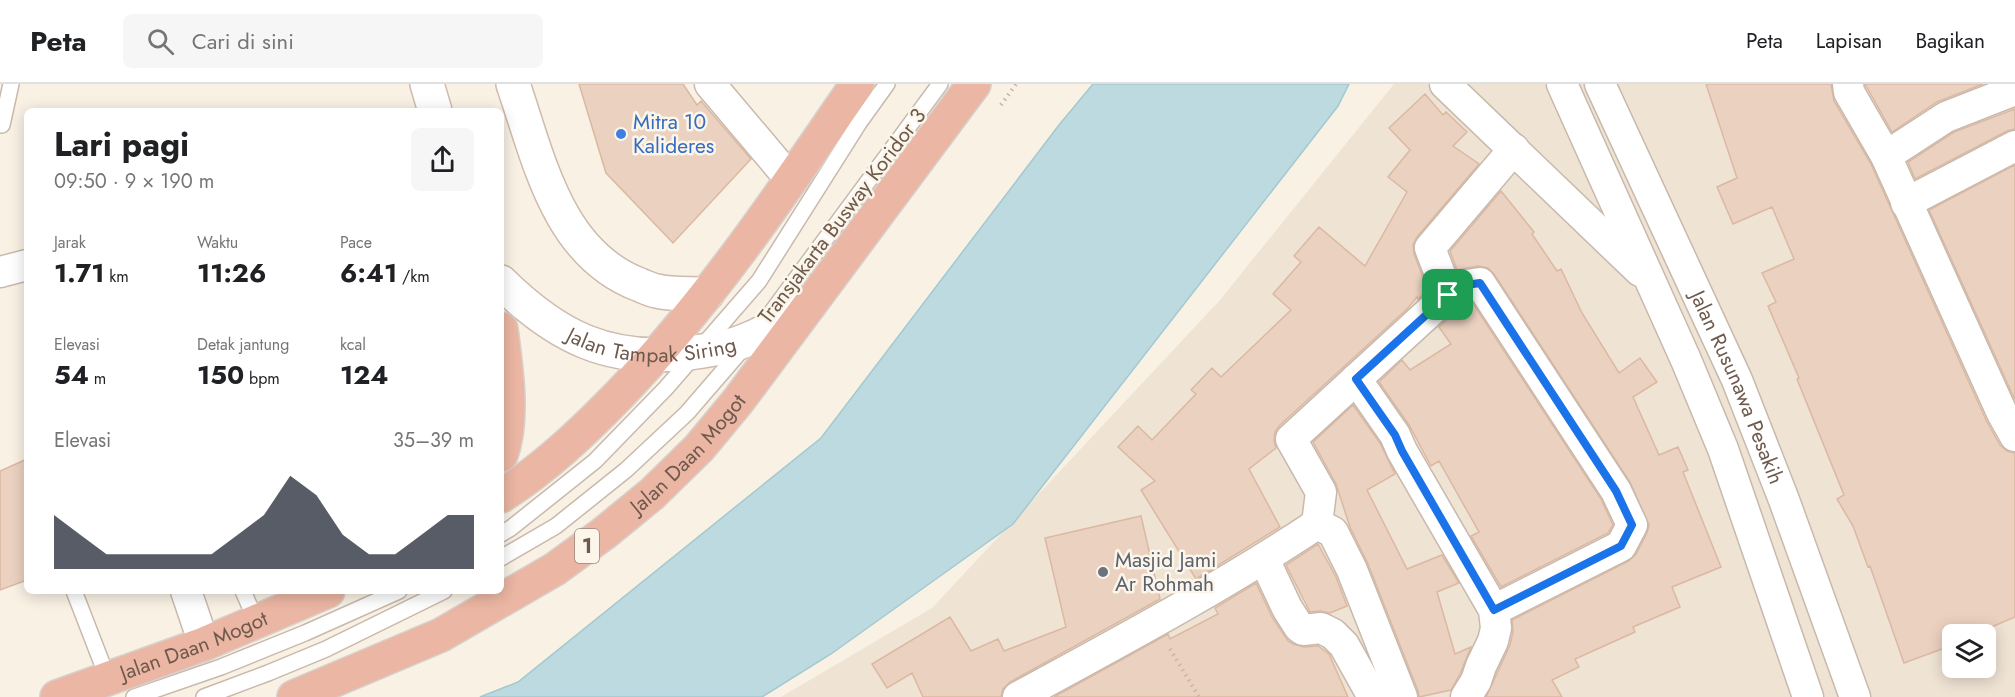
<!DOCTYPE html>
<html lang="id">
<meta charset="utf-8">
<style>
:root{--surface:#fff;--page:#f6f6f6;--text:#202124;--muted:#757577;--line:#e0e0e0;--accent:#111827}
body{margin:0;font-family:Jost,sans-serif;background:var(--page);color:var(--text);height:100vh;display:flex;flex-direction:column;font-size:22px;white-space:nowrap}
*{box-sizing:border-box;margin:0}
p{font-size:20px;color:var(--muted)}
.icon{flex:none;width:33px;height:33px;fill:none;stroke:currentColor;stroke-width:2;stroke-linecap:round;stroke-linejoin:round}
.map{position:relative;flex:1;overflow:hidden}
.details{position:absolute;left:24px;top:24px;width:480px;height:486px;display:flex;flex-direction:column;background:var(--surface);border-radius:9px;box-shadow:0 3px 15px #0003}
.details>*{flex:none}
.controls{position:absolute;left:1942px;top:540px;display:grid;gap:12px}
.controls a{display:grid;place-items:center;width:54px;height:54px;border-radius:9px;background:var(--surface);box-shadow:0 3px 15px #0003;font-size:30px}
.pin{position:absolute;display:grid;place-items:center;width:51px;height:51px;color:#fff;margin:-26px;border-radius:12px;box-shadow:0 3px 9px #0006}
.round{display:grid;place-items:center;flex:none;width:63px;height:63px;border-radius:9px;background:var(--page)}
.summary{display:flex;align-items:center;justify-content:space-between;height:102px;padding:0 30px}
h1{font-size:33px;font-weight:700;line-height:45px}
.figures{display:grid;grid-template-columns:repeat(3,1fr);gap:9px;height:102px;padding:6px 30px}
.figures div{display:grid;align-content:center}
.figures b{font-size:26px;font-weight:700}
.figures small{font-size:16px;font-weight:400}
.figures p{font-size:16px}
.chart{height:168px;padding:12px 30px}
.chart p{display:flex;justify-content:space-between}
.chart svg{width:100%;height:108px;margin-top:6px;fill:var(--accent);opacity:.7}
header{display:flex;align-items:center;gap:36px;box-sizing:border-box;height:84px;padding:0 30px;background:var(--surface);border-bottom:2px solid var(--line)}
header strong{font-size:28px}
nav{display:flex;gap:33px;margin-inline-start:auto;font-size:21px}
.search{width:420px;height:54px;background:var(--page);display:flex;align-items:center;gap:15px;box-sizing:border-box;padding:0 21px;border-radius:9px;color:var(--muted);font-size:22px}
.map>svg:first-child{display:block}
.residential{fill:#efe3d4;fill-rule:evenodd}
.water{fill:#bcdadf;stroke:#a3c9d0;stroke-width:1.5}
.building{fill:#ebd1c0;stroke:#dbb8a2;stroke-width:1.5}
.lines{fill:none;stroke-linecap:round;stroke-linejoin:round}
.lane-casing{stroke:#c8b9ac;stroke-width:18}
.street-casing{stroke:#c8b9ac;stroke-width:33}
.secondary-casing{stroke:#cdbbad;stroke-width:36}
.highway-casing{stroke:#d6d1cd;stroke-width:36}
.path{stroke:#cfb4a3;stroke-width:4;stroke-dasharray:1.5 4.5;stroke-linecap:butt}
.lane{stroke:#fff;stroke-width:15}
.street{stroke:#fff;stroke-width:30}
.secondary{stroke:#fff;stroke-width:33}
.highway{stroke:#ebb6a3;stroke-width:33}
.route-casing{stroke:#fff;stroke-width:12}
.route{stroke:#1a73e8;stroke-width:8}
.shop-dot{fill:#3f7fe0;stroke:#fcf5ea;stroke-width:2}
.worship-dot{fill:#6b7280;stroke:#fcf5ea;stroke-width:2}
.labels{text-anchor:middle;stroke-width:5;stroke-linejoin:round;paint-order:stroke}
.shield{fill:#fcf5ea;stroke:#99887c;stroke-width:1.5}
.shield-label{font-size:20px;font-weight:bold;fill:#6e594d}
.shop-label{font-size:21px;fill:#366cbe;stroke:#fcf5ea;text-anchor:start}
.street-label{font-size:21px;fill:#6e594d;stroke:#fcf5ea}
.worship-label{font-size:21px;fill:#5b616d;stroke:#fcf5ea;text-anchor:start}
</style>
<header>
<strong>Peta</strong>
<div class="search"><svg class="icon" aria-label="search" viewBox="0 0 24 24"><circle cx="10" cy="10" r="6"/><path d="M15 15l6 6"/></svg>Cari di sini</div>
<nav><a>Peta</a><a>Lapisan</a><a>Bagikan</a></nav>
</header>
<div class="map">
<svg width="2015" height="613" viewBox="0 0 2015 613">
<rect width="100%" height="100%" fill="#f9f1e4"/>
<path class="residential" d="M1394 0H2015V613H781L932 524 1220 216ZM1953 550H1986V584H1953Z"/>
<path class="water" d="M1093 0H1349L1338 22 1013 440 831 570 762 613H480L518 598 821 354 1059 41Z"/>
<path class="building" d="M579 0H683L697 21 701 17 751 75 673 159 606 89Z
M1706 0H1831L1834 17 1871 80 1986 336 2000 361 2007 367 2015 369V533L1975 550H1953V561L1904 579 1870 482 1868 483 1853 442 1837 415 1844 411 1797 295 1799 294 1768 222 1776 218 1762 189 1794 175 1772 123 1733 140 1717 103 1737 94Z
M1865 0H1983L1937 18 1892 48Z
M1425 10 1443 31 1446 28 1467 48 1453 62 1479 80 1417 153 1413 161 1414 170 1428 206 1418 215 1417 213 1407 225 1279 342 1275 348 1274 356 1276 364 1249 385 1280 443 1196 495 1141 406 1155 397 1118 363 1138 342 1152 356 1196 310 1191 306 1212 284 1221 293 1291 226 1273 210 1301 178 1294 172 1319 143 1365 182 1407 108 1388 93 1410 66 1389 44Z
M2015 25V45L2007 47 1915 95 1908 78 1954 48Z
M2015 81V316L1929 126Z
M1501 107 1534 148 1532 150 1557 187 1561 185 1582 229 1619 289 1640 274 1657 298 1633 313 1659 371 1678 363 1688 386 1683 388 1721 483 1672 503 1680 523 1633 543 1635 548 1575 575 1579 583 1552 596 1562 613H1486L1510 561 1513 548 1512 536 1629 477 1636 470 1647 449 1649 441 1630 398 1494 190 1488 184 1478 182 1457 186 1450 167Z
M1472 218 1601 415 1613 441 1608 449 1501 503 1471 452 1479 448 1439 377 1431 382 1409 341 1379 298 1402 276 1410 286 1451 260 1439 243 1458 225Z
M1353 321 1380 359 1395 390 1367 406 1407 485 1442 471 1459 499 1437 508 1455 570 1471 563 1460 590 1451 606 1419 613 1418 607 1368 480 1350 443 1336 400 1313 358Z
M27 375V496L0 506V387Z
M1141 432 1160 515 1010 598 1003 605 1001 613H923L912 589 887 604 872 580 950 533 971 567 998 555 1004 567 1066 543 1045 454Z
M1318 460 1336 493 1347 522 1330 529 1320 527 1310 528 1286 481Z
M1256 499 1272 533 1288 557 1293 560 1304 563 1318 562 1329 570 1348 613H1054L1168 550 1170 555 1218 530 1215 524Z"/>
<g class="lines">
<g class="lane-casing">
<path id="lane" d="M2 41 11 0
M765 237 940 0
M501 450 511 444 595 377 666 304 759 197 859 39 887 0
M501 474 556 442 626 386 687 329 744 263
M74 507 108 595
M243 507 257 539
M134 613 221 583 305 549 399 507
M204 613 268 589 326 565 444 507"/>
</g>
<g class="street-casing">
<g id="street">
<path d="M710 0 791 96"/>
<path d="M1445 0 1640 187"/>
<path d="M1562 0 1686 276 1723 365 1808 613"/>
<path id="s1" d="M1600 0 1737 296 1784 416 1855 613"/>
<path d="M1848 0 1849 8 1886 72 2002 329 2015 352"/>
<path d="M1886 72 1946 33 2015 6"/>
<path d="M1906 119 2015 62"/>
<path d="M0 188 27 181"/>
<path d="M1448 211 1466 201 1480 199 1616 407 1632 441 1621 462 1494 526"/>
<path d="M1356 295 1395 351 1402 367 1494 526 1496 544 1493 557 1481 582 1476 597 1466 613"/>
<path d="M1317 440 1333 448 1352 486 1402 613"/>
<path d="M1264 475 1287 524 1299 543 1303 546 1321 544 1333 550 1344 561 1373 613"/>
<path d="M186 507 204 560"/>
<path d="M1018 613C1119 558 1221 504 1317 440L1321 408 1291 355 1448 211 1430 164 1514 65"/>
</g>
</g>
<g class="secondary-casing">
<g id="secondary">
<path d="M427 0 435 27"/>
<path d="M513 0C539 75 557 170 640 201 645 203 651 206 657 207 672 211 691 209 707 210"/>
<path id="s2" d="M501 198C557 253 609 279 689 269 710 266 732 263 751 254 772 245 791 232 810 220"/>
</g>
</g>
<g class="highway-casing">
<g id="highway">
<path d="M501 245C506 283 514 335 501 371"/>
<path d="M501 412C545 384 582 349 619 311 710 217 783 108 857 0"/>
<path id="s3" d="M57 613 204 560 328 507"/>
<path id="s4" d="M294 613 441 551 555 485 603 450 652 410 699 364 738 317 974 0"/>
</g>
</g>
<path class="path" d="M1001 21 1016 0
M1170 565 1199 613"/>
<use href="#lane" class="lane"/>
<use href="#street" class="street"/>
<use href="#secondary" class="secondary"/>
<use href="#highway" class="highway"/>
</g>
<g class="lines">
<g class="route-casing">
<path id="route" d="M1480 199 1616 407 1632 441 1621 462 1494 526 1402 367 1395 351 1356 295 1448 211 1466 201Z"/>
</g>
<use href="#route" class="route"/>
</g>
<circle class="shop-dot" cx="621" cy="50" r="6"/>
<circle class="worship-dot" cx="1103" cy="488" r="6"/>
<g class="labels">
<rect class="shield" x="575" y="445" width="24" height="34" rx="4.5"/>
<g class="shield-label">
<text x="587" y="469">1</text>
</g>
<g class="shop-label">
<text x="633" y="45">Mitra 10<tspan x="633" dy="24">Kalideres</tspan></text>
</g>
<g class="street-label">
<text transform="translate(842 132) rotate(-53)" y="7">Transjakarta Busway Koridor 3</text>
<text dy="7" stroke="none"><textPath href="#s2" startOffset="171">Jalan Tampak Siring</textPath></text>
<text dy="7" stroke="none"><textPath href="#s1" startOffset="333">Jalan Rusunawa Pesakih</textPath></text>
<text dy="7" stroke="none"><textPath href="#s4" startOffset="468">Jalan Daan Mogot</textPath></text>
<text dy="7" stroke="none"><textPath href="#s3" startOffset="146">Jalan Daan Mogot</textPath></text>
</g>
<g class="worship-label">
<text x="1115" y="483">Masjid Jami<tspan x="1115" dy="24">Ar Rohmah</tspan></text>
</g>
</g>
</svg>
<div class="controls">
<a><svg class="icon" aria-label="layers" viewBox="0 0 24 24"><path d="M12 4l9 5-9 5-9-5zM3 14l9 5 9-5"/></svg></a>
</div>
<div class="pin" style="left:1448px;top:211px;background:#1e9e55"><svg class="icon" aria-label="arrive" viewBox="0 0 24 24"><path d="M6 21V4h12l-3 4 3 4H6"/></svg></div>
<section class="details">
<div class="summary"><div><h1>Lari pagi</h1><p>09:50 · 9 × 190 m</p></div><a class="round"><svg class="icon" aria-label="share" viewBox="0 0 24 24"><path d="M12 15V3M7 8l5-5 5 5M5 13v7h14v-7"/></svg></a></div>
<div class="figures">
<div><p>Jarak</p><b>1.71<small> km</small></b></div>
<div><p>Waktu</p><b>11:26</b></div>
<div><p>Pace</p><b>6:41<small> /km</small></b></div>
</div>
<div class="figures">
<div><p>Elevasi</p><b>54<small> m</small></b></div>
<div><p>Detak jantung</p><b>150<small> bpm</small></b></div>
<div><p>kcal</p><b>124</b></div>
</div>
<div class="chart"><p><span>Elevasi</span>35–39 m</p>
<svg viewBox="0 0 160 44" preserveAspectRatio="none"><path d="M0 44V22L10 30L20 38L30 38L40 38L50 38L60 38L70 30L80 22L90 6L100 14L110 30L120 38L130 38L140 30L150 22L160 22V44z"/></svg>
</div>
</section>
</div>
